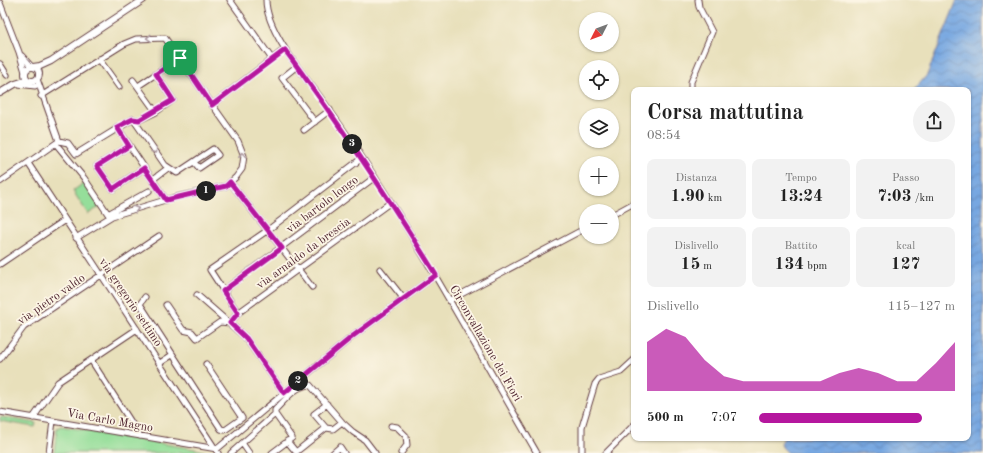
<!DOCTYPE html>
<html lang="it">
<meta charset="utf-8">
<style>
:root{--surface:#fff;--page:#f2f2f2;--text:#222;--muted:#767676;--accent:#b5179e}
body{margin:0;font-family:"Old Standard TT",serif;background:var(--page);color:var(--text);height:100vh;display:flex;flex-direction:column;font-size:15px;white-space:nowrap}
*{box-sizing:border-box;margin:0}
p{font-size:13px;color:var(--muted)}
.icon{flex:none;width:22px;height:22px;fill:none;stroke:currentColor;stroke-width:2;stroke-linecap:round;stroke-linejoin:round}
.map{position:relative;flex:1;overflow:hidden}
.side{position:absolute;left:631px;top:87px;width:340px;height:354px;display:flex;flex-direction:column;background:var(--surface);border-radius:8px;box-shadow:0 1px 3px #0004}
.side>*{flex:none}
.needle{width:26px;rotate:228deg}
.tools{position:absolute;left:579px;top:12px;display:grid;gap:8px}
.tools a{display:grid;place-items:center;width:40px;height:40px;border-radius:50%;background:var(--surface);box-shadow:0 1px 3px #0004;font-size:20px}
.pin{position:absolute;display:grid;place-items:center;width:34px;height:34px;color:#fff;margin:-17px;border-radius:8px;box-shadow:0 2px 6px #0006}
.km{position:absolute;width:20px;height:20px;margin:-10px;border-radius:50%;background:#222;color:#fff;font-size:11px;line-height:20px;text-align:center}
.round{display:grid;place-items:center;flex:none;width:42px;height:42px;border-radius:21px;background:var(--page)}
.head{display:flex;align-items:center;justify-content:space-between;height:68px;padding:0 16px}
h1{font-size:22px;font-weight:600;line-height:30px}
.figures{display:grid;grid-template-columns:repeat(3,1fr);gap:6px;height:68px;padding:4px 16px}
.figures div{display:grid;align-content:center;border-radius:8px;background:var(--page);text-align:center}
.figures b{font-size:17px;font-weight:600}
.figures small{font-size:11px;font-weight:400}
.figures p{font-size:11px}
.chart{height:112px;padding:8px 16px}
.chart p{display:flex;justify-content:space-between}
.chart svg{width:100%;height:72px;margin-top:4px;fill:var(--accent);opacity:.7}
ul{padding:0 16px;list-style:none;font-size:13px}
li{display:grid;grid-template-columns:64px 48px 1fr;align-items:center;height:30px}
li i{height:10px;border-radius:5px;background:var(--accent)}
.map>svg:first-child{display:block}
.green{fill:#95de9a;stroke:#707e62}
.water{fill:url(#water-waves);stroke:#606386}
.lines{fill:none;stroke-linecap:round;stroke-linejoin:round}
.minor-casing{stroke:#623c41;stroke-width:7}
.major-casing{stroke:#623c41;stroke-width:8}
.minor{stroke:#fff;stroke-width:5}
.major{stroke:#fff;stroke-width:6}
.oneway{stroke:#ae9aa0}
.route-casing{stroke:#fff;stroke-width:8}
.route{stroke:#b5179e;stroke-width:5}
.labels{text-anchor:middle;stroke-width:3.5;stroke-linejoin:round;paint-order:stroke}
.street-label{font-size:12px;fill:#4a1f2b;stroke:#fcf5e5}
</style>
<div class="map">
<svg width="983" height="453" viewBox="0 0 983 453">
<defs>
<pattern id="water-waves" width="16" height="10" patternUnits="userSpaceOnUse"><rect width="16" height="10" fill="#77a7e1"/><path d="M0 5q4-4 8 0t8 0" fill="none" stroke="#6487b7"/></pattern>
</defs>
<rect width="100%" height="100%" fill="#fcf5e5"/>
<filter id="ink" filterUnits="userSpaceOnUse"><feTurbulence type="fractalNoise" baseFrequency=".025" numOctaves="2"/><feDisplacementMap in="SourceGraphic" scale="8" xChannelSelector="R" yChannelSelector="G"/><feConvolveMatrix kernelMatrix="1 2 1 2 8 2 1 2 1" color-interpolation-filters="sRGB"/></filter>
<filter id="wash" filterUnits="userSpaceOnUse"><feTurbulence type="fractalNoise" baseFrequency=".012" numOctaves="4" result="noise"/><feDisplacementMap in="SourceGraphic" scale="16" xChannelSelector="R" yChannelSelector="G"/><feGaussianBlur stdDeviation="0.9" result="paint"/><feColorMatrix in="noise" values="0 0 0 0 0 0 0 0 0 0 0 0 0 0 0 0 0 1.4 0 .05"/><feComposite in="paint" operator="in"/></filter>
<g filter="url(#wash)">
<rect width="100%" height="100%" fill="#e8e0bb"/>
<path class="green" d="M85 182 101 206 88 214 73 191Z
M0 417 36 423 35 427 0 421Z
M61 426 200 450 210 453H54L57 428Z"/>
<path class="water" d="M957 0H983V453H788L782 447 781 443 784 438H968V90H914L927 75Z"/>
</g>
<g filter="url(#ink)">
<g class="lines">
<g class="minor-casing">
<path id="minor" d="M230 0 272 59
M266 0C266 30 302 73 320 97 402 209 467 333 537 453
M0 3 19 52 25 72
M22 56 31 66
M99 59 119 87
M0 64 7 75
M297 66 282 78 315 122
M133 80 156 112 173 100 156 74
M18 84 35 86
M138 86 180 58
M691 90V82L712 32 699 7 698 0
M41 96 124 44 136 39 165 38 238 141 244 156 242 169 236 177 226 186 172 198 112 216 76 238
M212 105 285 49
M133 119 165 165 177 173 213 149 218 155 199 168 194 162
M133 119 139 120 156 112
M117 127 166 200
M304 130 330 110
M59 141 68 143 76 154 133 119
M56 144 84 178 108 214 149 191
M129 146 97 166 113 189 144 168
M28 163 218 453
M152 180 168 168
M0 182 59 141 37 79
M230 182 312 287
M612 215 634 203
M0 264 65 220
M380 269 403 298
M223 291 375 177
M197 295 245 337 284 393
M145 297 140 304 221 429 225 430 242 418 206 364
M450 300 586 228
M166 305 183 330 192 332 197 338 220 322 230 323 238 313 391 202
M238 313 210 270 268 230 362 158
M0 359 24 327 159 236
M91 360 140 436
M160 363 172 355
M0 412 217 449 353 336 436 275
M33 418 58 382 137 329
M391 426 397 427 406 436 407 445 401 453
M326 428 333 429 342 422
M287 441 296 452 326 428 314 414 327 404
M242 443 249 453
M49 453 53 421
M231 453 275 414V410C285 400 296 385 310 385L342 422 353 432 365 440 375 453
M272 453 292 438 275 414
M333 453 340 447 344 453
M582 453V427L595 384 599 379 621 372 634 360
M606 453 634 425"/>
</g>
<g class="major-casing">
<path id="major" d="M25 74a7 7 0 1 1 14 0a7 7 0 1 1-14 0Z
M33 67 40 66 51 61 143 0
M0 93 15 84 28 80"/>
</g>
<use href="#minor" class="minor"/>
<use href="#major" class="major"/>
</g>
<defs><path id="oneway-chevron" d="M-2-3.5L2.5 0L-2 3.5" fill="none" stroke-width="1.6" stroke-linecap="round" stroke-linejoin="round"/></defs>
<g class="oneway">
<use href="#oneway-chevron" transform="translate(149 38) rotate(177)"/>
<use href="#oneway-chevron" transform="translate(155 151) rotate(54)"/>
<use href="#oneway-chevron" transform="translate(242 155) rotate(-96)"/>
<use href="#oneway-chevron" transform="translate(136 209) rotate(-17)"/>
</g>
</g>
<g class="lines" filter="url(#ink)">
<g class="route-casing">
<path id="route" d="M285 50C339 123 388 197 436 275L353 336 284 393 246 338 230 323 238 313 223 291 282 248 230 182 226 186 166 200 144 168 113 189 97 166 129 146 117 127 133 119 139 120 173 100 156 74 180 58 212 105Z"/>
</g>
<use href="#route" class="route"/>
</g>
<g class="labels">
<g class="street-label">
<text transform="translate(322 204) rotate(-37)" y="4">via bartolo longo</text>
<text transform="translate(303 253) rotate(-36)" y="4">via arnaldo da brescia</text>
<text transform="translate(51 299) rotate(-35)" y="4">via pietro valdo</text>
<text transform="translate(131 302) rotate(56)" y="4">via gregorio settimo</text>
<text transform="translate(486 343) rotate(60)" y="4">Circonvallazione dei Fiori</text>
<text transform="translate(110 420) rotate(10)" y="4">Via Carlo Magno</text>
</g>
</g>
</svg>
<div class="tools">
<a><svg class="needle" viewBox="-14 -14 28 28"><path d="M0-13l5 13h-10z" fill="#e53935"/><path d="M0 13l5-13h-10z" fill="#767676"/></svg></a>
<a><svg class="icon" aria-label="locate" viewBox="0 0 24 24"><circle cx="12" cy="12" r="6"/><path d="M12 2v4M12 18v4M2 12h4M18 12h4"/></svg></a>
<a><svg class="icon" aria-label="layers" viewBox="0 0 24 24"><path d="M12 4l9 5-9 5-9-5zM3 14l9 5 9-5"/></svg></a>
<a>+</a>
<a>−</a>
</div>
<div class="pin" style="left:180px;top:58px;background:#1e9e55"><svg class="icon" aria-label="arrive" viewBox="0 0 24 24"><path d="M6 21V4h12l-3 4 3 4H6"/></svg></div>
<b class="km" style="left:206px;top:191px">1</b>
<b class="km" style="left:298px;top:381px">2</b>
<b class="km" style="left:352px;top:144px">3</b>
<section class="side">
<div class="head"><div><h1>Corsa mattutina</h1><p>08:54</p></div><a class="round"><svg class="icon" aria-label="share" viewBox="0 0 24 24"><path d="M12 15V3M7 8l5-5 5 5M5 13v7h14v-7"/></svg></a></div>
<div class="figures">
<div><p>Distanza</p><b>1.90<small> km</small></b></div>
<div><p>Tempo</p><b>13:24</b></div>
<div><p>Passo</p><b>7:03<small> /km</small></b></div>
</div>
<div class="figures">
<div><p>Dislivello</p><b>15<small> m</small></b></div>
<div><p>Battito</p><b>134<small> bpm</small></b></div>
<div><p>kcal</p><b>127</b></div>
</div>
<div class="chart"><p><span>Dislivello</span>115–127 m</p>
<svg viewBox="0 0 160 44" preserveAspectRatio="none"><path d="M0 44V14L10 6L20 11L30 25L40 35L50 38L60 38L70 38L80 38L90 38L100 33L110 30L120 33L130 38L140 38L150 27L160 14V44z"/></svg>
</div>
<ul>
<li><b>500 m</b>7:07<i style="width:83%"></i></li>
</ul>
</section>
</div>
